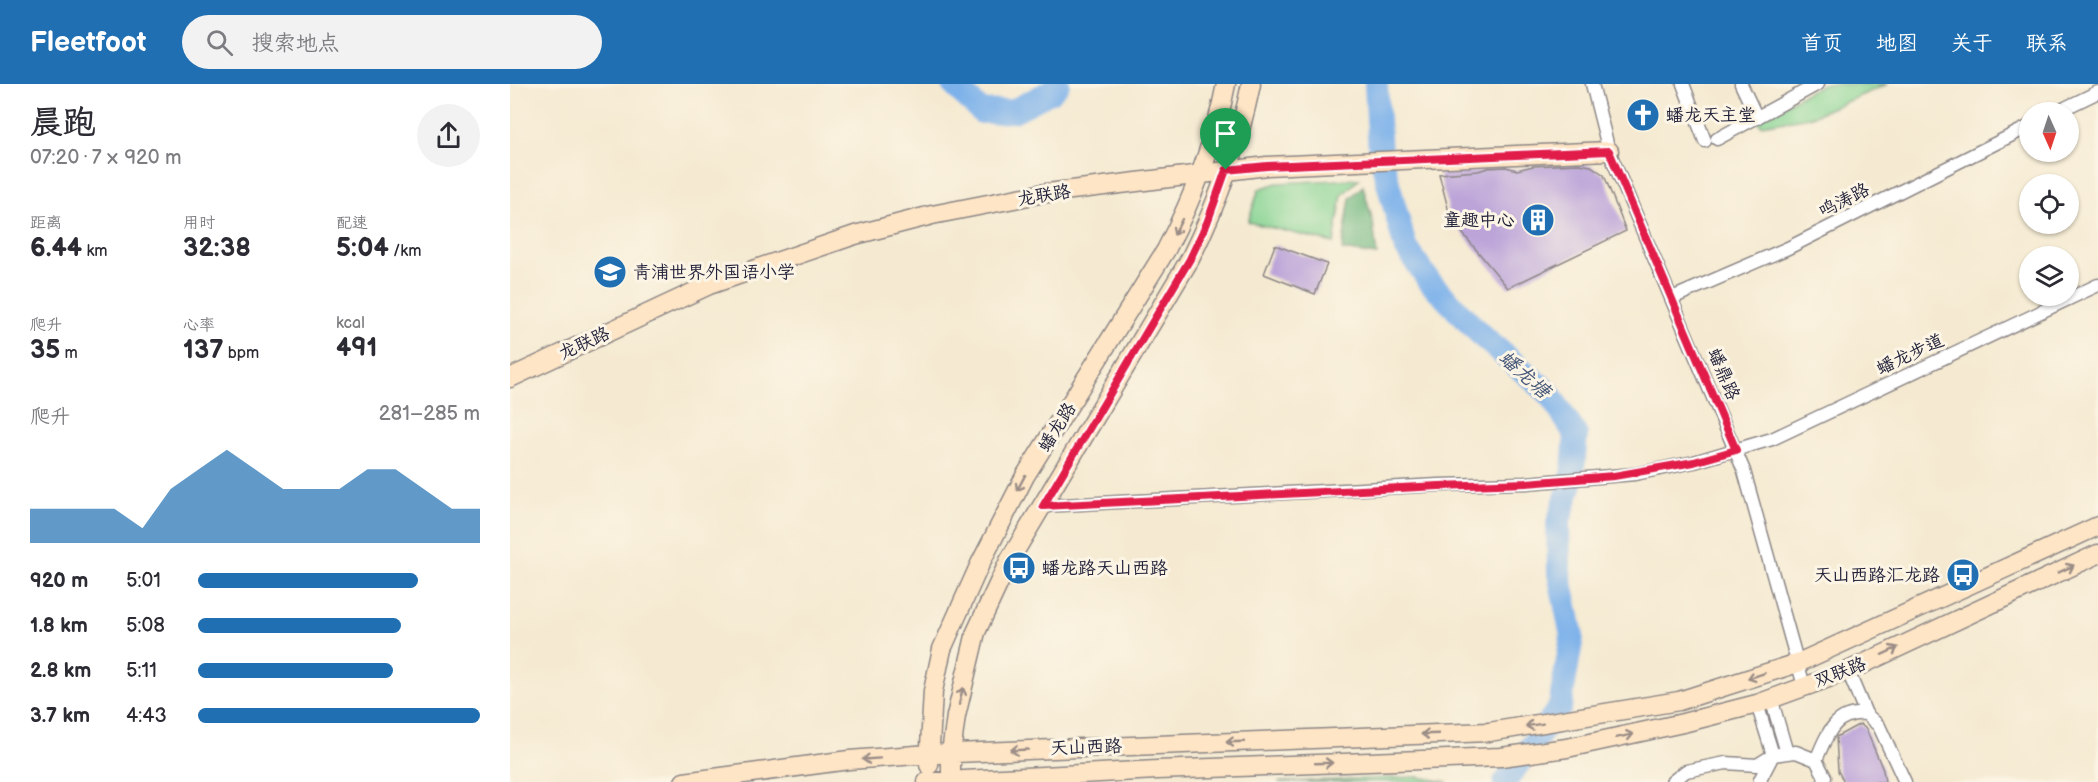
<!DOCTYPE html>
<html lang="zh">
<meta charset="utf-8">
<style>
:root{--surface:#fff;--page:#f2f2f3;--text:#2b2b33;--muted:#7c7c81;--accent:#1f6fb2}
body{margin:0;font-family:"Balsamiq Sans","LXGW WenKai TC",sans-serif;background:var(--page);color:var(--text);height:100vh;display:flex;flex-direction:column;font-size:22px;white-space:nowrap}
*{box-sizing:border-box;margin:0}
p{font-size:20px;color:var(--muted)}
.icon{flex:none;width:33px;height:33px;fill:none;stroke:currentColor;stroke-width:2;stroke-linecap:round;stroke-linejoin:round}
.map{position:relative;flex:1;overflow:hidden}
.drawer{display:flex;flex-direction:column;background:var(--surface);width:510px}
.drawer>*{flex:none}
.needle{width:39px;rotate:177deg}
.controls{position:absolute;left:1509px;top:18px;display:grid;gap:12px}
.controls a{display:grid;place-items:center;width:60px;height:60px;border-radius:50%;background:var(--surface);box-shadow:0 2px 4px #0004;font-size:30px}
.pin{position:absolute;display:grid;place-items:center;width:51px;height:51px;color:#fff;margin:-62px -26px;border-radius:50% 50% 50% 0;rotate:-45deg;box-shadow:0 0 6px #0007}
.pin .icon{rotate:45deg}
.round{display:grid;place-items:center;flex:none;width:63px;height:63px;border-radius:32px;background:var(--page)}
.overview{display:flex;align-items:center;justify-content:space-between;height:102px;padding:0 30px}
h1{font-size:33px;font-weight:600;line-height:45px}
.metrics{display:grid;grid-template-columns:repeat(3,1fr);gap:9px;height:102px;padding:6px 30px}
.metrics div{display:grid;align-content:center}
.metrics b{font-size:26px;font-weight:600}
.metrics small{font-size:16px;font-weight:400}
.metrics p{font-size:16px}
.chart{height:168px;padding:12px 30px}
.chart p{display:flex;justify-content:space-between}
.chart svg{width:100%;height:108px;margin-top:6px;fill:var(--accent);opacity:.7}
ul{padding:0 30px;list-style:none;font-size:20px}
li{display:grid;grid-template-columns:96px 72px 1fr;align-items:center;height:45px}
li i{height:15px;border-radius:8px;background:var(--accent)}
header{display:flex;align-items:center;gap:36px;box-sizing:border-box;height:84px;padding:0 30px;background:var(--accent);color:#fff}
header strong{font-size:28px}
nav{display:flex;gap:33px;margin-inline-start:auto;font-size:21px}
.search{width:420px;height:54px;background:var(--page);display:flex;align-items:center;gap:15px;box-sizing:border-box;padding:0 21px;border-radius:33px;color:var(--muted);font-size:22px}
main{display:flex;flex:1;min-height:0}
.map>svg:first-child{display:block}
.green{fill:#85d392;stroke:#547a66;stroke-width:1.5}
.forest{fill:#6cb57c;stroke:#476c5c;stroke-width:1.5}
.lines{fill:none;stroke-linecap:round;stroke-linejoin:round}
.river{stroke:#7cb1ea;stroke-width:24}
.building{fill:#bca4d9}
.street-casing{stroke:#8c8686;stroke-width:15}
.secondary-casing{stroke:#8c8686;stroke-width:21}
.street{stroke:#fff;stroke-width:12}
.secondary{stroke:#fee5c5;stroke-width:18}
.oneway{stroke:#9b8d87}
.route-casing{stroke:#fff;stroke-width:12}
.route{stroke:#e11d48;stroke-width:8}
.labels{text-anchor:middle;stroke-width:6;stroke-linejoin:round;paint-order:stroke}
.poi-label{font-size:18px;fill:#22223b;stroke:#fcf5e5;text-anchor:start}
.street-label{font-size:18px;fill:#22223b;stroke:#fcf5e5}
.water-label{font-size:20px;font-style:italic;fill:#425478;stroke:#fcf5e5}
</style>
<header>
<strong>Fleetfoot</strong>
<div class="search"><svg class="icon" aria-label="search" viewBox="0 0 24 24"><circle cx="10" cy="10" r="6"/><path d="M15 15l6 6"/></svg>搜索地点</div>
<nav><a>首页</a><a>地图</a><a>关于</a><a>联系</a></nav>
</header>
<main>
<section class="drawer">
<div class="overview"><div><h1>晨跑</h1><p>07:20 · 7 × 920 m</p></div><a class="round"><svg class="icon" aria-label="share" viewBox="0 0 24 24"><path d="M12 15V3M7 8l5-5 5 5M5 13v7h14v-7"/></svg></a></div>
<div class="metrics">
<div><p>距离</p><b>6.44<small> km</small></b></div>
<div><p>用时</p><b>32:38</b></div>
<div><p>配速</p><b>5:04<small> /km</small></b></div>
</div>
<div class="metrics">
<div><p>爬升</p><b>35<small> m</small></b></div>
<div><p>心率</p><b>137<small> bpm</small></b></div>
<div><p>kcal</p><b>491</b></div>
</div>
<div class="chart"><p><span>爬升</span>281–285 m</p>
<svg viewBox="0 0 160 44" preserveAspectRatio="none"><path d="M0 44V30L10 30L20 30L30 30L40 38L50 22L60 14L70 6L80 14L90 22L100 22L110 22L120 14L130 14L140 22L150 30L160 30V44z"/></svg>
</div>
<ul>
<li><b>920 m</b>5:01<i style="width:78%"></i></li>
<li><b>1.8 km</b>5:08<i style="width:72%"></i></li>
<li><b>2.8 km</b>5:11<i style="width:69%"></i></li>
<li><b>3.7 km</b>4:43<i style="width:100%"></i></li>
</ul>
</section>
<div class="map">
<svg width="1588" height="698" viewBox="0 0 1588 698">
<rect width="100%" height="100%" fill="#fcf5e5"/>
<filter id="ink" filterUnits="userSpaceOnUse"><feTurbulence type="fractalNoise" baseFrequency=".0167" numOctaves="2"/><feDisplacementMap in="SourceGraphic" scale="12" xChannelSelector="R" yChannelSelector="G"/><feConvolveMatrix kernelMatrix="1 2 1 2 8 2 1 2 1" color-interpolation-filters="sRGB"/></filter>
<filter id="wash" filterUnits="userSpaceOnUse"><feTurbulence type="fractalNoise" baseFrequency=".008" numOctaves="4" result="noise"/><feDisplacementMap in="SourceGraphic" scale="24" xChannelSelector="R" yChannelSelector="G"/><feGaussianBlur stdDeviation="1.35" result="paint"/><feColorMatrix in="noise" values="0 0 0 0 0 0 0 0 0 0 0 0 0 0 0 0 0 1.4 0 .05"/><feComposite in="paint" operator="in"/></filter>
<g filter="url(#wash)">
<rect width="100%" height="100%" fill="#f5ead1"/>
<path class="green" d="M1312 0H1378L1300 33 1251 41 1247 36Z
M849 95 832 111 824 159 738 138 749 105 767 99Z
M908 693 938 698H768Z"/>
<path class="forest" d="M853 102 863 138 867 171 832 166 840 114Z"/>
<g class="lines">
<path class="river" d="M443 0 472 28 503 27 540 8 548 0
M866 0 870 69 895 162 919 197 973 253 1038 308 1066 351 1062 396 1048 439 1049 489 1062 552 1050 623 995 698"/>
</g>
<g id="blocks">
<path class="building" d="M1069 80 1081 82 1094 91 1116 147 998 204 949 145 939 128 929 90 968 87 978 84 996 83 1007 86 1023 82Z
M765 161 817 180 805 210 754 190Z
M1350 640 1356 645 1373 686 1375 698H1334L1328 687 1326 653Z"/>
</g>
</g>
<g filter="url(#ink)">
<use href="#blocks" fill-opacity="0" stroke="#8c8686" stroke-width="1.5"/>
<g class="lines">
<g class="street-casing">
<path id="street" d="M1082 0 1099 67 1234 387 1294 602
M1173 0 1195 57
M1231 0 1247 34
M1547 28 1588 8
M1207 55 1308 0
M1162 214 1278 164 1520 42
M533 422 929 401 1016 399 1125 390 1184 378 1262 355 1588 201
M1338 587 1356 630 1369 642 1395 698
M1261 614 1277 669 1286 668 1306 676 1315 693 1314 698
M1247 620 1263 671 1250 696 1251 698
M1306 676C1317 651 1324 627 1356 630
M1162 698 1176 687 1216 679 1247 681 1263 671 1277 669"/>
</g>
<g class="secondary-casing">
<path id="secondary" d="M0 294 199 201 345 151 422 131 529 110 757 82 1099 67
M419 681 423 607 432 565 470 480 515 392 656 166C683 114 705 58 716 0
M174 698 339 676 419 670 979 648 1169 617 1288 579 1588 442
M417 698 647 686 991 673 1057 664 1173 639 1247 620 1338 587 1588 470
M441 698V669L446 632 466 548 499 477 680 175C707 120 729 60 741 0"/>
</g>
<use href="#street" class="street"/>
<use href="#secondary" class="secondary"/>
</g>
<defs><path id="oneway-shaft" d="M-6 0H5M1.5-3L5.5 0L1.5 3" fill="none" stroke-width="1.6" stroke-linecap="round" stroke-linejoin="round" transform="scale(1.5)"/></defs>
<g class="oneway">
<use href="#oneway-shaft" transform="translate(668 143) rotate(117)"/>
<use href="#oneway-shaft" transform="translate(511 399) rotate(118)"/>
<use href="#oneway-shaft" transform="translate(1556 485) rotate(-25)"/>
<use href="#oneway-shaft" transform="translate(1380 567) rotate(-25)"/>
<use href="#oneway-shaft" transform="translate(1246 592) rotate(162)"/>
<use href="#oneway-shaft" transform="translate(451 612) rotate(-77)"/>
<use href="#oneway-shaft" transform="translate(1024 641) rotate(171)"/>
<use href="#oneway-shaft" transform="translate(920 650) rotate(178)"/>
<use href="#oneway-shaft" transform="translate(1115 652) rotate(-12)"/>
<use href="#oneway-shaft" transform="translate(725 658) rotate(178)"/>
<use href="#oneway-shaft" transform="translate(509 666) rotate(177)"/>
<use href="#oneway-shaft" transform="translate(361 675) rotate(176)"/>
<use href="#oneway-shaft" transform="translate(814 679) rotate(-2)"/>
</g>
</g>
<g class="lines" filter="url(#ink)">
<g class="route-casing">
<path id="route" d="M1099 67 1226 366 1184 378 1104 392 1016 399 929 402 533 422 680 175 697 139 716 86 757 82Z"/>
</g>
<use href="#route" class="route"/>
</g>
<defs>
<g id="church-disc" transform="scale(1.725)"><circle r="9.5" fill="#1f6fb2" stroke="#fcf5e5"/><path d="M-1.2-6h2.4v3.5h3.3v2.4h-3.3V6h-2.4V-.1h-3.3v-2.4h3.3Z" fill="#fff"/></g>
<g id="building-disc" transform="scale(1.725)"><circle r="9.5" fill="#1f6fb2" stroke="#fcf5e5"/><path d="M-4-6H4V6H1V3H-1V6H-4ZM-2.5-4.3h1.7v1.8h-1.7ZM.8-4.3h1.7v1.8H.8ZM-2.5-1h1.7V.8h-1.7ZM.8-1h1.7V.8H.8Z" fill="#fff"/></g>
<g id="school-disc" transform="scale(1.725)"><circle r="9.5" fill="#1f6fb2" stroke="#fcf5e5"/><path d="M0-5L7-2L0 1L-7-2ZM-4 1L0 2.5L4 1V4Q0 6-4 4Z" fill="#fff"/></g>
<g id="bus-disc" transform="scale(1.725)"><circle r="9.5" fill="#1f6fb2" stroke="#fcf5e5"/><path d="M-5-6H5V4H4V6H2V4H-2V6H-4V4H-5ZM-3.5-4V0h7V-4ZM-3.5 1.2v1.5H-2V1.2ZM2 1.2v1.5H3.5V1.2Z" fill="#fff"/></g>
</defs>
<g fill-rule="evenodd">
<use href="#church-disc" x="1133" y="31"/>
<use href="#building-disc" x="1028" y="136"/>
<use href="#school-disc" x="100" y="188"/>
<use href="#bus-disc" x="509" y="484"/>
<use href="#bus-disc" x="1453" y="491"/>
</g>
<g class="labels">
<g class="poi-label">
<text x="1156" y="37">蟠龙天主堂</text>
<text x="1005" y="142" text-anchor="end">童趣中心</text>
<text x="123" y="194">青浦世界外国语小学</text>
<text x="532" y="490">蟠龙路天山西路</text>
<text x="1430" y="497" text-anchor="end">天山西路汇龙路</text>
</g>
<g class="street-label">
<text transform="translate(534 111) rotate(-9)" y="6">龙联路</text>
<text transform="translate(1334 116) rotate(-27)" y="6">鸣涛路</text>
<text transform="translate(74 259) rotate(-25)" y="6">龙联路</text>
<text transform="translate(1400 270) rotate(-25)" y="6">蟠龙步道</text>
<text transform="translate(1214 290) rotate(67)" y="6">蟠鼎路</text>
<text transform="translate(547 343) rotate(-58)" y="6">蟠龙路</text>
<text transform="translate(1330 588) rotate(-21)" y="6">双联路</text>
<text transform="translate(576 663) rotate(-2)" y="6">天山西路</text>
</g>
<g class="water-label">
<text transform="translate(1015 290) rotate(42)" y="7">蟠龙塘</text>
</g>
</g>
</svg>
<div class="controls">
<a><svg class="needle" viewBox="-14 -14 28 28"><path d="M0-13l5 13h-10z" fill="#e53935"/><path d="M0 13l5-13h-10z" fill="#7c7c81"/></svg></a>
<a><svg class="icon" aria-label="locate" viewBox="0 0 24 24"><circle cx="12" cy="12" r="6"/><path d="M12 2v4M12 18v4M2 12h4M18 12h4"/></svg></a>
<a><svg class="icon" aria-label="layers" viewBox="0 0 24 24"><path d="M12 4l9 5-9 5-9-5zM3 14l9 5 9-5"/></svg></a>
</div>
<div class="pin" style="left:716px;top:86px;background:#1e9e55"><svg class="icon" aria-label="arrive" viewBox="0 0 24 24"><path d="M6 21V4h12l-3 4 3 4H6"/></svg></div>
</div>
</main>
